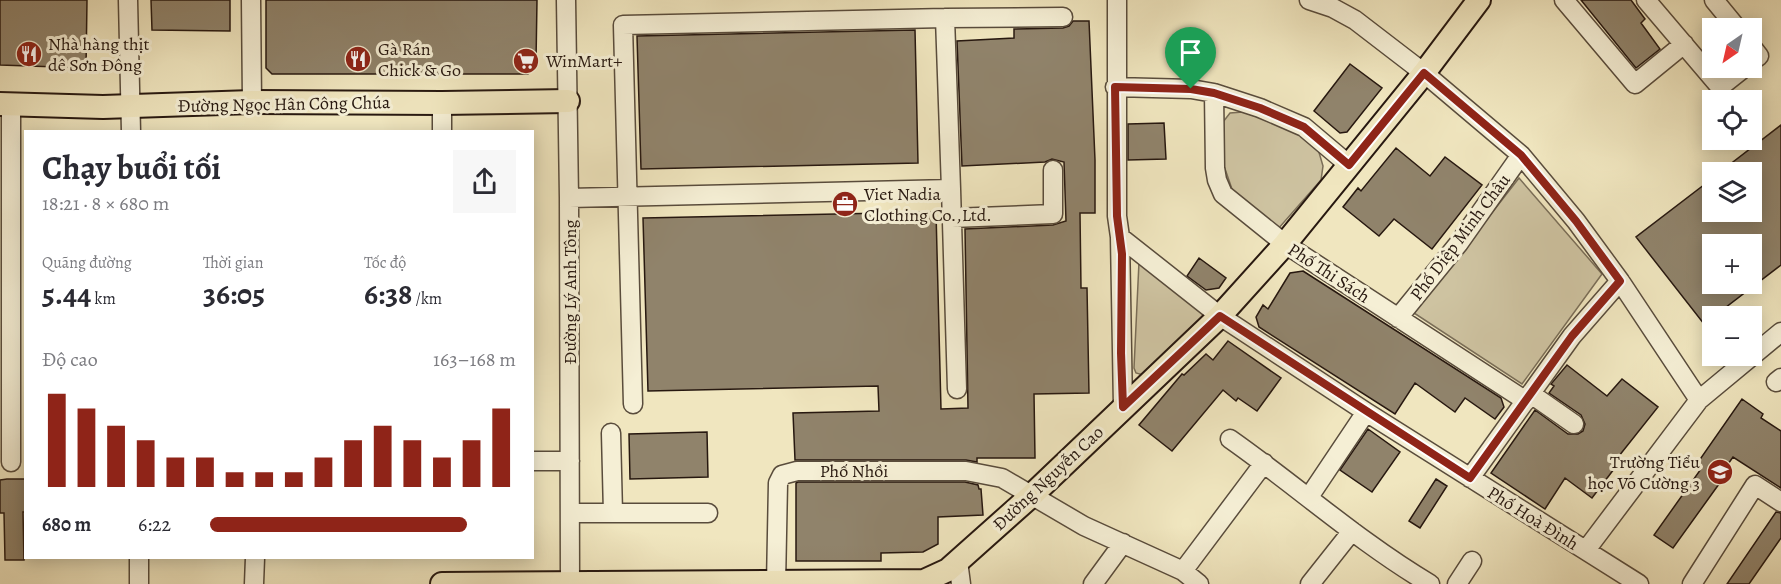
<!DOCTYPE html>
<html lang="vi">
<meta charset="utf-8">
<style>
:root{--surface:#fff;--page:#f7f7f7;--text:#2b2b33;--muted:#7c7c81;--accent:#8f2418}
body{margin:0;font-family:Alegreya,serif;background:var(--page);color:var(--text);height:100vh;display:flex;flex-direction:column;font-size:22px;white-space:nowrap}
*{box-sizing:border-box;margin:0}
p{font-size:20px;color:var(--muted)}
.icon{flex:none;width:33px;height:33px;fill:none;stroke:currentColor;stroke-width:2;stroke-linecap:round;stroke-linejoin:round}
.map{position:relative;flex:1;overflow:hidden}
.drawer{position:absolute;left:24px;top:130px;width:510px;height:429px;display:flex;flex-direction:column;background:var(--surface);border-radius:0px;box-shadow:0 3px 15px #0003}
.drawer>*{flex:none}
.needle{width:39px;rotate:214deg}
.tools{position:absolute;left:1702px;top:18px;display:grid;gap:12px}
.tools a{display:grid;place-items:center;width:60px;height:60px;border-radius:0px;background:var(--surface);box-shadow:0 3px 15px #0003;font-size:30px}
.pin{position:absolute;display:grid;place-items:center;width:51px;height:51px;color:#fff;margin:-62px -26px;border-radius:50% 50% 50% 0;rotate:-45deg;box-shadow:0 0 6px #0007}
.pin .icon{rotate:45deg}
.round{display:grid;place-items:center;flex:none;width:63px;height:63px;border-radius:0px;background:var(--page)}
.summary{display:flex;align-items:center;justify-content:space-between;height:102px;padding:0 18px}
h1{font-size:33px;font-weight:700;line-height:45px}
.figures{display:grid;grid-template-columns:repeat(3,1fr);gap:9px;height:102px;padding:6px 18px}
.figures div{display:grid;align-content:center}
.figures b{font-size:30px;font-weight:700}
.figures small{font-size:16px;font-weight:400}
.figures p{font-size:16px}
.chart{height:168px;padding:12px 18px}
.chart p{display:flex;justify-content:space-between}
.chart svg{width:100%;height:108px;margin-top:6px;stroke:var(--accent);stroke-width:6}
ul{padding:0 18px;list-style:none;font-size:20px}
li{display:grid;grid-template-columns:96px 72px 1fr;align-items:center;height:45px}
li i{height:15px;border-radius:8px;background:var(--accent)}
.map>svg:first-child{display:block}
.green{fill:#cec3a1;stroke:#7a6e58;stroke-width:1.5}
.building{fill:#90836b;stroke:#271810;stroke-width:1.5;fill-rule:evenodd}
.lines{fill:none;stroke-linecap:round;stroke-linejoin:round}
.minor-casing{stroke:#594c3c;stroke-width:21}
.major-casing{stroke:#271810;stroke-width:26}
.minor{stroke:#f5efd5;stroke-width:18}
.major{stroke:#f0e6bf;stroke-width:22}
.route-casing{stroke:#fff;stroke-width:12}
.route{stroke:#8f2418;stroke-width:8}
.labels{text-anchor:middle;stroke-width:6;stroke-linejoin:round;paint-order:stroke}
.poi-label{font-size:18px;fill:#271810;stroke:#f5efd5;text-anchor:start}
.street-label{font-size:18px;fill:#271810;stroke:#f5efd5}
</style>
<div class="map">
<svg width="1781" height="584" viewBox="0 0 1781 584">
<rect width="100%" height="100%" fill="#f0e6bf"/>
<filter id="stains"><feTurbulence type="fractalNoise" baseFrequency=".00333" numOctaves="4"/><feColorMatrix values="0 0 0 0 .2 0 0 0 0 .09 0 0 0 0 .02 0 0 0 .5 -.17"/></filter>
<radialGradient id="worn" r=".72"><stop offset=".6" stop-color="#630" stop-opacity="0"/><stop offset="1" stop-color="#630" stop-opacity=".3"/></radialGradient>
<path class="green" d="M1243 112 1295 130 1318 149 1323 166 1321 180 1278 229 1233 192 1223 163 1222 143 1223 122 1230 113Z
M1519 178 1602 274 1522 384 1414 313Z
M1139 262 1204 312 1206 316 1143 375 1136 373 1134 368Z"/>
<path class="building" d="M0 0H87L86 68 0 65Z
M151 0H230V31L152 30Z
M266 0H537L536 62 528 74H272L266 68Z
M1581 0H1631L1645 19 1641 23 1660 49 1636 68Z
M1073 21H1089L1095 160V213H1080L1081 288H1087L1089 393 1034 394 1035 458H977V462L966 460H795L793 413 879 411 878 386 648 391 643 218 936 212 941 409 968 408 965 229 1053 225 1066 221 1064 162 1052 159 1045 162 962 166 957 41 1014 38V29L1063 28 1069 26Z
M915 30 918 163 641 169 637 36Z
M1350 64 1382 88 1347 132 1340 133 1314 111Z
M1164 123 1166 159 1128 160V124Z
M1781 125V265L1704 324 1636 237 1713 178V212H1752V172H1720ZM1713 244H1752V284H1713Z
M1396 148 1430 176 1445 157 1482 185 1432 249 1394 219 1379 236 1343 207 1358 188 1361 191Z
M1199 258 1226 278 1219 288 1206 290 1187 276Z
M1303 271 1501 398 1504 407 1495 419 1465 398 1455 412 1415 383 1395 414 1259 327 1256 317 1263 305 1268 309 1290 273Z
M1228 341 1281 378 1257 411 1238 398 1236 401 1223 390 1172 451 1139 425 1182 374 1184 375 1206 354 1213 360Z
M1567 365 1607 396 1622 379 1658 407 1611 466 1614 469 1592 498 1565 478 1545 509 1491 473 1535 410 1568 434H1578L1583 431 1585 424 1581 415 1549 393 1554 386 1551 384Z
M1742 399 1763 414 1761 418 1781 431V488L1733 457 1716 481 1719 484 1673 548 1654 535 1701 469 1696 465Z
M1368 429 1400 452 1372 492 1340 470Z
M707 432 708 477 630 479 629 434Z
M7 479H26V512H23L24 560H5L4 513H0V480Z
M1436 479 1447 486 1420 528 1409 521Z
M798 482H965L978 485 979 489H981L983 515 938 517V544L923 552 881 553V561H796V483Z
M1776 512 1781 513V538L1749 584H1727Z"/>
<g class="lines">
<g class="minor-casing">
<path id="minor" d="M128 0 131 132
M251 0 252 102
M566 0 569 198 570 584
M1117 0V216L1120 237 1220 316 1366 412 1639 584
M1309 0 1333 8 1355 20 1424 73 1521 155 1576 221 1620 281 1699 400
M1564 0 1635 84 1684 44
M1646 0 1720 87 1744 68
M1714 0 1737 28
M1752 47 1759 56 1752 61
M1115 87 1191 89 1214 93 1260 108 1304 127 1349 165
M1214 93 1215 168 1217 180 1223 194 1285 244 1526 401
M442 132V103
M951 189 945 18 1063 17
M569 198 951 189 957 389
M952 218 1053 214V170
M1120 237 1123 407
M1398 318 1459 243 1521 155
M1776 382 1781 378
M1531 394 1574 424
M633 404 623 25 945 18
M611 433 613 513
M1230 439C1297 486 1359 542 1430 584
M532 461H570
M11 462V104
M1470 478 1572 336 1620 281
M1309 497 1366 412
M570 513H708
M1586 550 1699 400 1781 332
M139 558V584
M958 561 961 584
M1183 571 1264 463
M254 584 255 558
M776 584 778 483 782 475 797 471H966L1002 478 1084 526 1183 571 1199 584
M1093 584 1123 543
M1310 584 1352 531
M1457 584 1472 561
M1692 584 1755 485 1781 502"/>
</g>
<g class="major-casing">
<path id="major" d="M0 104 103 107 252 102 442 103 568 101
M442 584 924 581 948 570 1031 496 1220 316 1285 244 1424 73 1479 0"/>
</g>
<use href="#minor" class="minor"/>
<use href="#major" class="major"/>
</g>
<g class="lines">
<g class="route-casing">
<path id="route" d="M1424 73 1521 155 1576 221 1620 281 1572 336 1470 478 1220 316 1123 407 1121 353 1122 254 1117 216 1115 87 1191 89 1214 93 1260 108 1304 127 1349 165Z"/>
</g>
<use href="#route" class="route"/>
</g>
<defs>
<g id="restaurant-disc" transform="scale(1.35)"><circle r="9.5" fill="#8f2418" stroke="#f5efd5"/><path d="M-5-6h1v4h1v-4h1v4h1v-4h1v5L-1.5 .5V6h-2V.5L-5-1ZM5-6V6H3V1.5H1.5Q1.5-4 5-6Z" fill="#fff"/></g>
<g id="supermarket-disc" transform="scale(1.35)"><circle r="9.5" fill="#8f2418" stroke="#f5efd5"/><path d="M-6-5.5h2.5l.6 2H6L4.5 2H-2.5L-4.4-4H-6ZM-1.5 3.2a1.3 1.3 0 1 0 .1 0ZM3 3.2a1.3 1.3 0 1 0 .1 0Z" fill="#fff"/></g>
<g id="office-disc" transform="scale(1.35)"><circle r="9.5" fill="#8f2418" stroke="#f5efd5"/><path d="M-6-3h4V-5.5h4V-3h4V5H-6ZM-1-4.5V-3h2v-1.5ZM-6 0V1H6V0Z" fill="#fff"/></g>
<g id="school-disc" transform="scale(1.35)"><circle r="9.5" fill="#8f2418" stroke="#f5efd5"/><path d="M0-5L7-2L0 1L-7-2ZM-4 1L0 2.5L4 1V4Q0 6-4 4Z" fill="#fff"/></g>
</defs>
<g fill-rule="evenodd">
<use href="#restaurant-disc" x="29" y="54"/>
<use href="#restaurant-disc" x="358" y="59"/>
<use href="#supermarket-disc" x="526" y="61"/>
<use href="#office-disc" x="845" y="204"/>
<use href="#school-disc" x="1720" y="472"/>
</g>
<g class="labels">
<g class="poi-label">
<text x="48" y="50">Nhà hàng thịt<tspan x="48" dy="21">dê Sơn Đông</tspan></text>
<text x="378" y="55">Gà Rán<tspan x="378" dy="21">Chick &amp; Go</tspan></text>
<text x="546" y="67">WinMart+</text>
<text x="864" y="200">Viet Nadia<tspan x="864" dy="21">Clothing Co.,Ltd.</tspan></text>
<text x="1700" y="468" text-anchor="end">Trường Tiểu<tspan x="1700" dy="21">học Võ Cường 3</tspan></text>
</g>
<g class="street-label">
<text transform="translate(284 104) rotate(-1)" y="6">Đường Ngọc Hân Công Chúa</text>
<text transform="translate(1460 237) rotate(-53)" y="6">Phố Diệp Minh Châu</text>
<text transform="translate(1329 273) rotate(33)" y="6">Phố Thi Sách</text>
<text transform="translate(570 292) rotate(-90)" y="6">Đường Lý Anh Tông</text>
<text x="854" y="477">Phố Nhồi</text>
<text transform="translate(1048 478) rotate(-43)" y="6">Đường Nguyễn Cao</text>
<text transform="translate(1533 518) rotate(32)" y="6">Phố Hoà Đình</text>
</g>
</g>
<rect width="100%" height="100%" filter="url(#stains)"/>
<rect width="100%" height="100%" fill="url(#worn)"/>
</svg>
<div class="tools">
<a><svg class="needle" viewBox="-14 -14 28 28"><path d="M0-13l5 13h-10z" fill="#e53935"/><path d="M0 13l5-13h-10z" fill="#7c7c81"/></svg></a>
<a><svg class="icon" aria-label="locate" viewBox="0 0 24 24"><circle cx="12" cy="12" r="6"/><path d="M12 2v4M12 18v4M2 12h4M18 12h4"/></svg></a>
<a><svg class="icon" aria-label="layers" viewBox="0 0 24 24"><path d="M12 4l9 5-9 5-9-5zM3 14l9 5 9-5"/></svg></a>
<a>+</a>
<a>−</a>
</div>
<div class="pin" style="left:1191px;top:89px;background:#1e9e55"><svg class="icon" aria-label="arrive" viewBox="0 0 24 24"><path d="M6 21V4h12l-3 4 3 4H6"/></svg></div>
<section class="drawer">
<div class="summary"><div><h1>Chạy buổi tối</h1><p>18:21 · 8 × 680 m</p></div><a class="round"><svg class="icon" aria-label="share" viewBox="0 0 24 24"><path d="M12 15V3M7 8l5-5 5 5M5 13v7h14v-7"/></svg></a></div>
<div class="figures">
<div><p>Quãng đường</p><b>5.44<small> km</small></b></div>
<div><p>Thời gian</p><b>36:05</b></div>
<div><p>Tốc độ</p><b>6:38<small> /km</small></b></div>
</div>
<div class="chart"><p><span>Độ cao</span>163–168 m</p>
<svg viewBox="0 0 160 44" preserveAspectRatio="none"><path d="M5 44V6M15 44V12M25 44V19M35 44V25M45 44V32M55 44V32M65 44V38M75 44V38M85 44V38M95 44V32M105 44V25M115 44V19M125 44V25M135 44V32M145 44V25M155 44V12"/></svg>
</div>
<ul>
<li><b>680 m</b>6:22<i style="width:84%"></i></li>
</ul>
</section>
</div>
